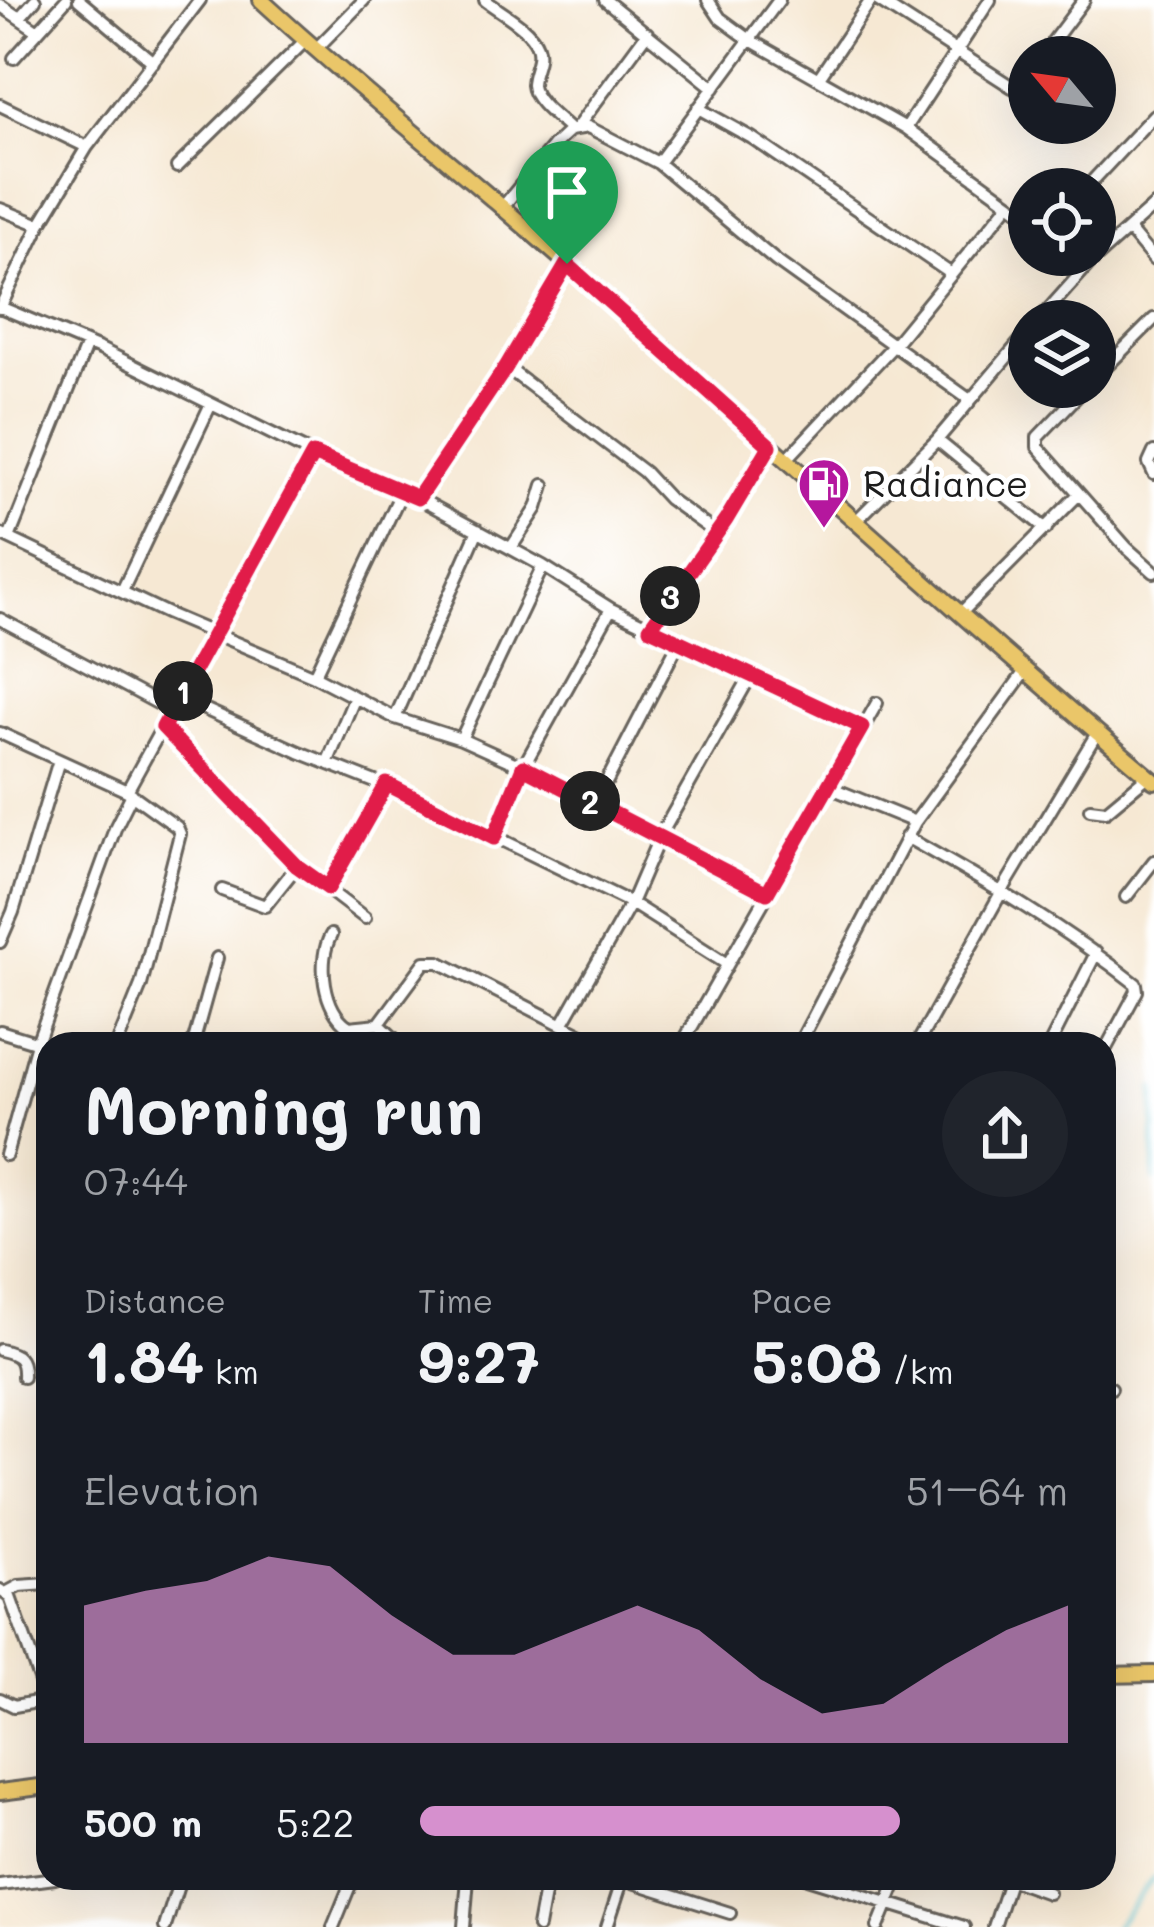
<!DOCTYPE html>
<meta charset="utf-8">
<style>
:root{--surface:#171b24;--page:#20242c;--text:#f1f3f6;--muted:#9ea1a6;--accent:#d690ce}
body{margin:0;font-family:Mali,sans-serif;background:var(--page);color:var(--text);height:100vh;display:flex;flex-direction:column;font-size:45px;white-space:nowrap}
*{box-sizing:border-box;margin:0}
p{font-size:39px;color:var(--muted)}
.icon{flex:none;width:66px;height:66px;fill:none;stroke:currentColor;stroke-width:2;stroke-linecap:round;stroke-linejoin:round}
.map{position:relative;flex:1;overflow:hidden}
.drawer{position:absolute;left:36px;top:1032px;width:1080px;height:858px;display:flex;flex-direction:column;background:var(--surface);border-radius:36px;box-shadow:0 12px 48px #0002}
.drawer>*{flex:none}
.needle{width:78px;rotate:299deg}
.controls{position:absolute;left:1008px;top:36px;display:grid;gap:24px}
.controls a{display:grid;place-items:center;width:108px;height:108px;border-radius:50%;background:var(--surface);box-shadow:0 12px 48px #0002;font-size:60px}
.pin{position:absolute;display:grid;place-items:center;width:102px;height:102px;color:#fff;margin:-123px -51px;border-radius:50% 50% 50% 0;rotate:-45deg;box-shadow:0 0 12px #0007}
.pin .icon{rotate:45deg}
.km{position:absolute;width:60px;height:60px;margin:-30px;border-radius:50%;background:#222;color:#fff;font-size:33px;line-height:60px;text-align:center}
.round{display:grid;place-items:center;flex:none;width:126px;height:126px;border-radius:63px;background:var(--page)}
.head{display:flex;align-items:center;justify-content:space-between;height:204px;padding:0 48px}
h1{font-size:66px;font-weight:800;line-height:90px}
.metrics{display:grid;grid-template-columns:repeat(3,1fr);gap:18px;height:204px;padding:12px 48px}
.metrics div{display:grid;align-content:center}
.metrics b{font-size:60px;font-weight:800}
.metrics small{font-size:33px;font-weight:400}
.metrics p{font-size:33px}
.chart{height:336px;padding:24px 48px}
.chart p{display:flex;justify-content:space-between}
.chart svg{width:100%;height:216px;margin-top:12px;fill:var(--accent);opacity:.7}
ul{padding:0 48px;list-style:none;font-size:39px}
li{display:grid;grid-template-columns:192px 144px 1fr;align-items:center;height:90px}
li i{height:30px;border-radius:15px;background:var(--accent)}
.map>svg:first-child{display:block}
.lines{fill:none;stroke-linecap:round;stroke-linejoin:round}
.stream{stroke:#5bc6d6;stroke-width:3}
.minor-casing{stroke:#68635c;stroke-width:16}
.major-casing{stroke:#68635c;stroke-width:20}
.minor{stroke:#fff;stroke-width:10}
.major{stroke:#eac669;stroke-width:14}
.route-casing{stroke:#fff;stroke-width:24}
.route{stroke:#e11d48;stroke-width:15}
.labels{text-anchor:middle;stroke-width:9;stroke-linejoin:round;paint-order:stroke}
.poi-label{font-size:36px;fill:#1c1c1c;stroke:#fff;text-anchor:start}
</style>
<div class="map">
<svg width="1154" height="1927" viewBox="0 0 1154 1927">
<rect width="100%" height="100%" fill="#fff"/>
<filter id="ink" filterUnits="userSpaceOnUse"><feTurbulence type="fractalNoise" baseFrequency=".00833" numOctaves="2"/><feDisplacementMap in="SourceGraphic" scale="24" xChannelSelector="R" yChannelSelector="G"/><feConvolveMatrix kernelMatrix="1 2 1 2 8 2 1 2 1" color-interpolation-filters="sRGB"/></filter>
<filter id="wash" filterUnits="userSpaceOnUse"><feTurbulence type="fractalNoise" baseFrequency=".004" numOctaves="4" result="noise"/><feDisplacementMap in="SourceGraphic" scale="48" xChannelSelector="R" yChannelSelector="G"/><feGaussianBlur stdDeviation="2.7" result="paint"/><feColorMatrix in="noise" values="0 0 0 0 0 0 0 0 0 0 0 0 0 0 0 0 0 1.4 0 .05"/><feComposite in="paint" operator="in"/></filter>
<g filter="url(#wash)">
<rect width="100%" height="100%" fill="#f6e8d3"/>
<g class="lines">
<path class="stream" d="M1154 1088V1180
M1115 1927 1154 1877"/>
</g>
</g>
<g filter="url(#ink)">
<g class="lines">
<g class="minor-casing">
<path id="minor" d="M79 0 153 62
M485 0C500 12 530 27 537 46 542 60 532 71 532 85 533 101 559 119 570 130
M605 0 714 88
M708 0 720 18 750 40 906 128 1029 217
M877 0 1012 87H1017L1029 73
M0 5 38 31
M21 16 35 0
M315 50 364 0
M1041 57 1084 0
M14 58 66 0
M820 76 871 0
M0 105 87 147
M698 108 752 138 950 273
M906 128 990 0
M576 129 647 33
M658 163 779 0
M177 167 305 41
M1085 189 1154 115
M0 209 40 225
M501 209 553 146 570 130 588 127 658 163 776 261 970 400
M1130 231 1154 260
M0 307 100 349 313 454 418 498 543 566 611 609 862 727
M0 308 40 225 87 147 200 0
M1038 321 1089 264 1154 206
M506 367 644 472 669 499 716 533
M1095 378 1154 319
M1086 387 1038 437V447L1127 548 1154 572
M937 440 1046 529
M1154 452 1149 463 1154 474
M786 460 892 347 1009 204
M418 498 506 367 567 264
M855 522 937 440 1029 331
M0 534 168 614 314 676 395 718 461 739 523 767 767 893
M9 538 87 344
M511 548 537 508 544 485
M123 589 210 406
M961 613 1078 495
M0 619 172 711
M650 628 726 520 770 446
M314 676 402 491
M180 698 299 752 418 799 631 903 727 964
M395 718 478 530
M163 727 297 866 365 918
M0 733 127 791 177 827 180 834 141 985 117 1044
M461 739 543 566
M328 761 355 697
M829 787 877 703
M127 791 313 454
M595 804 679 642
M1090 809 1106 811 1148 776
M906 837C986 882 1064 927 1136 984L1137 991 1104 1052
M494 838 523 767 611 609
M328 888 387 784
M222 890 265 906 297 866
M1126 897 1154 861
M331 935C317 960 323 1010 349 1027L379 1024 425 962H439L600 1044
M0 942 13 912 59 760
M563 1023 631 903 659 838 751 675
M379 1024 400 1044
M0 1031 48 1046
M193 1044 217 958
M682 1044 829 787 915 822
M799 1044 915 822 1026 670
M917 1044 1002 891 1097 733
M1050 1044 1096 953
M6 1155 37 1043 116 826 132 794
M0 1350C18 1354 24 1358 23 1377
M1104 1388H1111
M0 1590 10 1597 48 1704
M6 1593 19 1586 48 1584
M0 1699 14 1706 48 1700
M114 1878 179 1882
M807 1878 964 1927
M623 1879 730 1913
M1009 1879 1048 1893
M0 1885 55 1878
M165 1927 180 1879
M333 1927 353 1878
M464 1927 468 1878
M538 1927 547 1878
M607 1927 623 1878
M878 1927 898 1878
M994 1927 1010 1878"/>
</g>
<g class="major-casing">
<path id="major" d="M261 0C362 93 470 177 572 268 765 440 957 614 1154 781
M1104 1675 1154 1674
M0 1792 48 1786"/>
</g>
<use href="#minor" class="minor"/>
<use href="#major" class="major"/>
</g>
</g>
<g class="lines" filter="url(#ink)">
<g class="route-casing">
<path id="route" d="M567 264 770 446 726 520 650 628 862 727 767 893 523 767 494 838 387 784 328 888 297 866 163 727 313 454 418 498 506 367Z"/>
</g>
<use href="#route" class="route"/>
</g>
<defs>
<g id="fuel-pin" transform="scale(2.7)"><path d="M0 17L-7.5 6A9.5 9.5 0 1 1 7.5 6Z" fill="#b5179e" stroke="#fff"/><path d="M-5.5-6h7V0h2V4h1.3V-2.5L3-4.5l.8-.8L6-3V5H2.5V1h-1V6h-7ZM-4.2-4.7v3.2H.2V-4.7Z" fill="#fff"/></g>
</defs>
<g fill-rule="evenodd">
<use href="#fuel-pin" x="824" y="484"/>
</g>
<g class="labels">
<g class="poi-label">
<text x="863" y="497">Radiance</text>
</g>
</g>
</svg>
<div class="controls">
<a><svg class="needle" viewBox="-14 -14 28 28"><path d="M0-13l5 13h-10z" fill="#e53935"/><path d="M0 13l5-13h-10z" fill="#9ea1a6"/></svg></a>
<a><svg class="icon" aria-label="locate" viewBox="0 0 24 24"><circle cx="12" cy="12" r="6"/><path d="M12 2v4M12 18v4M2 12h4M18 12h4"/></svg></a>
<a><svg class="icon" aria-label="layers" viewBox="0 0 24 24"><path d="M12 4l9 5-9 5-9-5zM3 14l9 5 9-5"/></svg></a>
</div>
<div class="pin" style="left:567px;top:264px;background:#1e9e55"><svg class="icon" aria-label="arrive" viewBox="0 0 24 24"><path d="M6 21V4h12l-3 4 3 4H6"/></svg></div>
<b class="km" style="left:183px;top:691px">1</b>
<b class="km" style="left:590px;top:801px">2</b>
<b class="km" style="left:670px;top:596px">3</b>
<section class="drawer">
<div class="head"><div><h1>Morning run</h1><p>07:44</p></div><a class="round"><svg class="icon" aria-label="share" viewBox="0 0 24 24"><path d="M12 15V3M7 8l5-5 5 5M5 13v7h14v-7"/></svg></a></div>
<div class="metrics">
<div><p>Distance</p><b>1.84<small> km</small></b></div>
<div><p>Time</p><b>9:27</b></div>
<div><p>Pace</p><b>5:08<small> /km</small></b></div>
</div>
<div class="chart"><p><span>Elevation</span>51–64 m</p>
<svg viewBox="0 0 160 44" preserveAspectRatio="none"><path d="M0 44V16L10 13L20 11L30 6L40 8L50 18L60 26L70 26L80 21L90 16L100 21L110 31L120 38L130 36L140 28L150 21L160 16V44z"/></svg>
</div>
<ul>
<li><b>500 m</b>5:22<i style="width:74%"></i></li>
</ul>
</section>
</div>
